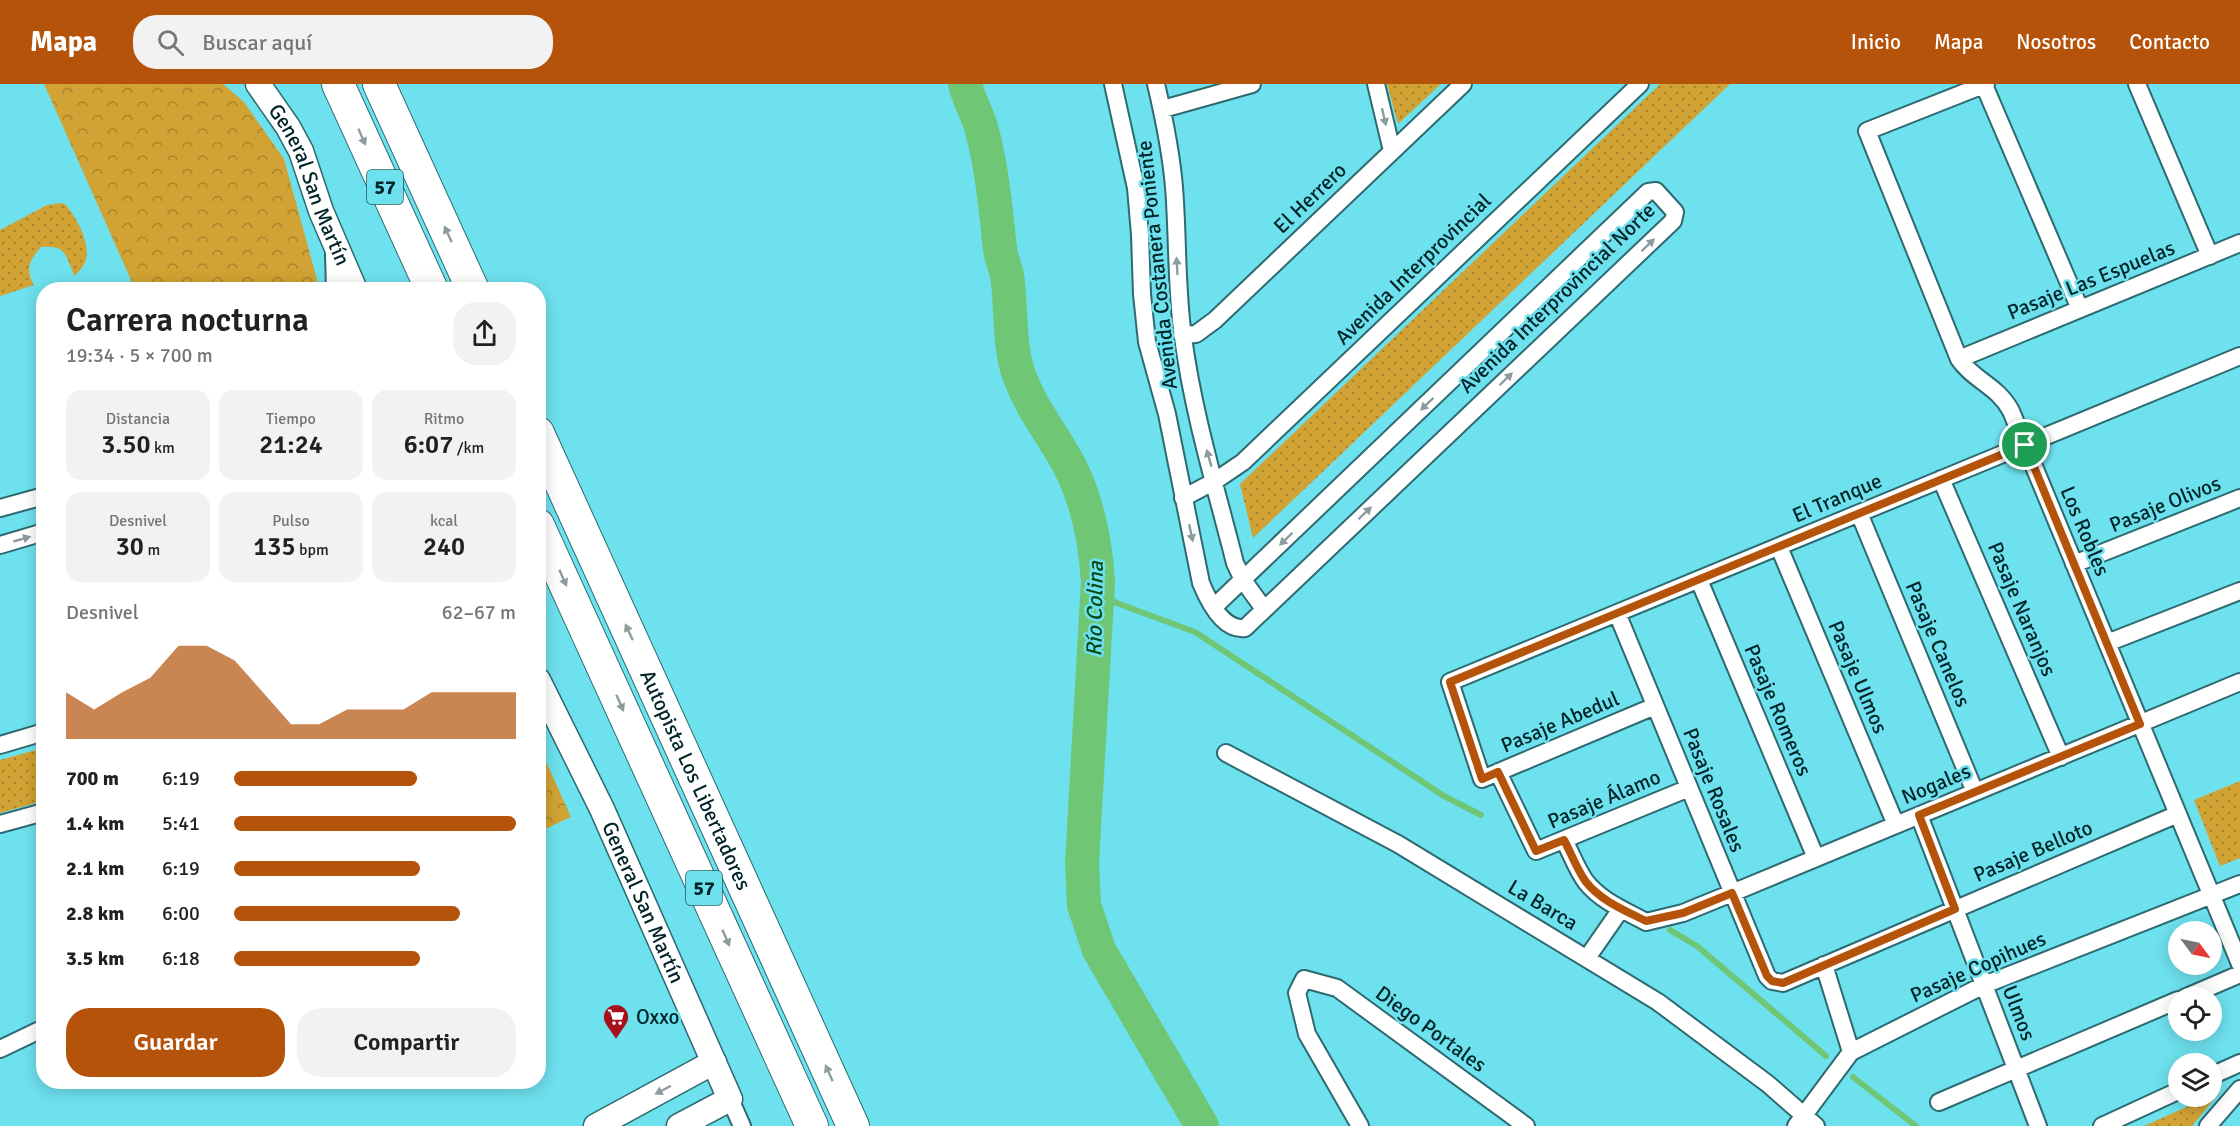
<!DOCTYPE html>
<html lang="es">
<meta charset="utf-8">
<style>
:root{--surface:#fff;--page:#f2f2f2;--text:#202124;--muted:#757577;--accent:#b45309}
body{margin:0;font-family:Signika,sans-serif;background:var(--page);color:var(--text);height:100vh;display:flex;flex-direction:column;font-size:22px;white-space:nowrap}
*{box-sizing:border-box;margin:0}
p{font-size:20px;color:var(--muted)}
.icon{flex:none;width:33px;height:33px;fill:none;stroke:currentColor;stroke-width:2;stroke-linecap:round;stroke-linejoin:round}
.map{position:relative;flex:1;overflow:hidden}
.details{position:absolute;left:36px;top:198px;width:510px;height:807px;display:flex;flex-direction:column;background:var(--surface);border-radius:24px;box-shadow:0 3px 15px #0003}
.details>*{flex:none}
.needle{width:39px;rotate:123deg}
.buttons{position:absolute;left:2168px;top:837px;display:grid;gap:12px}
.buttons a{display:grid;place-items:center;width:54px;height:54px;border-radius:50%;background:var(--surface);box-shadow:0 3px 15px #0003;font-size:30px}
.pin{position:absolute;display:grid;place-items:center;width:51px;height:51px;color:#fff;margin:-26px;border:3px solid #fff;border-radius:50%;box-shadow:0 2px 6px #0007}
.round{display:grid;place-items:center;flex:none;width:63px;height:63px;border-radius:24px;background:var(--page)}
.head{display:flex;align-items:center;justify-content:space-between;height:102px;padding:0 30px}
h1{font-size:33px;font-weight:600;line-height:45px}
.figures{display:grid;grid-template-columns:repeat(3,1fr);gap:9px;height:102px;padding:6px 30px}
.figures div{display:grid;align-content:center;border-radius:15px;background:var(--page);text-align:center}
.figures b{font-size:26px;font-weight:600}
.figures small{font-size:16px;font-weight:400}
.figures p{font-size:16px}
.chart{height:168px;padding:12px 30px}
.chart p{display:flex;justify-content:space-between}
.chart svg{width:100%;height:108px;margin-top:6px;fill:var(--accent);opacity:.7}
.action{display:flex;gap:12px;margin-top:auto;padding:12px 30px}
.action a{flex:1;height:69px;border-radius:24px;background:var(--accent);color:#fff;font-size:24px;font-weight:600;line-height:69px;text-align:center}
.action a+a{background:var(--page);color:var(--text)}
ul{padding:0 30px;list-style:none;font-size:20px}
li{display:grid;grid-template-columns:96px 72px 1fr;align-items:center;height:45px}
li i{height:15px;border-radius:8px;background:var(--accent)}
header{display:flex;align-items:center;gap:36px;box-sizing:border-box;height:84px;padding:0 30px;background:var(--accent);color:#fff}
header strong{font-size:28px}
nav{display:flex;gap:33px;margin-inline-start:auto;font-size:21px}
.search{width:420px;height:54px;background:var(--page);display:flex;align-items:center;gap:15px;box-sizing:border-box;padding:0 21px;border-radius:24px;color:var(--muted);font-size:22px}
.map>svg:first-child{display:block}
.grass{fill:url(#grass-dots)}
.forest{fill:url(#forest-crowns)}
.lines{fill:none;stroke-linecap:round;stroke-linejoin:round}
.stream{stroke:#6fc675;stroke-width:6}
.river{stroke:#6fc675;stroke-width:34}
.street-casing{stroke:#2d6a71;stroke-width:20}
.secondary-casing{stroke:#2d6a71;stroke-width:27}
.highway-casing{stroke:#2d6a71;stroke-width:34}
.street{stroke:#fff;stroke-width:16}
.secondary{stroke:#fff;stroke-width:24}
.highway{stroke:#fff;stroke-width:32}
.oneway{fill:#8c9c9e}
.route-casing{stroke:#fff;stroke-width:12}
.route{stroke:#b45309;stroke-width:8}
.labels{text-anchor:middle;stroke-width:5;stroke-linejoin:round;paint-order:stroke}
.shield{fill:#6ee1ee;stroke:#215d63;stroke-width:1.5}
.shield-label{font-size:20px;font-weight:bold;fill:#002428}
.street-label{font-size:21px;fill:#002428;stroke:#6ee1ee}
.poi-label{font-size:21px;fill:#002428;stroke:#6ee1ee;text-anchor:start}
.water-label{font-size:22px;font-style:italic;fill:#094915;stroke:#6ee1ee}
</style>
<header>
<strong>Mapa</strong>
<div class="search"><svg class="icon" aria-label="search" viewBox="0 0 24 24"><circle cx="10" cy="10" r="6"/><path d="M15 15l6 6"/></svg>Buscar aquí</div>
<nav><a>Inicio</a><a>Mapa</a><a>Nosotros</a><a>Contacto</a></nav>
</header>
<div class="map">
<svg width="2240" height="1042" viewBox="0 0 2240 1042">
<defs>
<pattern id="grass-dots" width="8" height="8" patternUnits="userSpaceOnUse" patternTransform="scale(1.5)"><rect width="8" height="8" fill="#d1a334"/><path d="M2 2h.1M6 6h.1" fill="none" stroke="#a7852c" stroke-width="1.8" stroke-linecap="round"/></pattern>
<pattern id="forest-crowns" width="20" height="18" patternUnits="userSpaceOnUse" patternTransform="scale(1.5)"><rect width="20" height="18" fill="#d1a334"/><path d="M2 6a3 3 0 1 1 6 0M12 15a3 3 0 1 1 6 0" fill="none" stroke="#a7852c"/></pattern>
</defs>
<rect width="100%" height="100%" fill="#6ee1ee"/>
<path class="grass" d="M1387 0H1441L1398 40Z
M1660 0H1730L1253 454 1240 400Z
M61 119 65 120C76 133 90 157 86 175 85 181 79 187 75 192 64 171 68 161 41 163 29 177 25 185 34 201L0 212V146L47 121Z
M43 664V717L0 729V676Z
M2240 697V774L2220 782 2194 716Z
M2220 1008 2192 1042H2144L2211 1012Z"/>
<path class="forest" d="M44 0H223L244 18 284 75 318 199 316 205H135Z
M538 660 571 733 539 748H538Z"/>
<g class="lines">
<path class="stream" d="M1098 497 1114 518 1195 548 1444 712 1481 731
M1670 846 1697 862 1826 972
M1853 993 1916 1042"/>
<path class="river" d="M965 0C969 16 978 31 982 47 992 83 996 128 1000 165 1001 174 1005 182 1007 191 1012 224 1008 259 1019 291 1030 321 1045 340 1061 367 1086 406 1095 452 1098 497L1082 779 1084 821 1099 866 1202 1042"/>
<g class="street-casing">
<path id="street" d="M1113 0 1136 104 1140 151 1142 210 1147 258 1167 330 1201 499C1208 516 1223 547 1245 544L1673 137 1675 128 1656 107 1648 108 1214 523
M1156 0C1164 34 1171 68 1174 103 1178 153 1176 203 1183 253 1193 329 1216 404 1235 479L1243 496 1264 525
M1376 0 1392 67
M1986 0 1867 47 1959 275C1974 297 1997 301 2011 327L2240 880
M2137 0 2210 172
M1984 1 2080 225
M1163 25 1252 0
M334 170 335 206
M1182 251 1196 250 1215 236 1463 0
M1959 275 2240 159
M1941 395 2061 673
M1183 414 1215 397 1243 378 1640 0
M0 424 44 412
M1859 429 1975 708
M0 461 44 448
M1779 463 1896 741
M2074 480 2240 414
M1699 496 1816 774
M1617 529 1767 892 1772 897 1783 899 2178 730
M2107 559 2240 507
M1655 622 1482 695 1450 598 2240 272
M0 661 44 648
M1226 669 1398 760 1658 918 1768 1000 1816 1042
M1498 688 1536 767 1689 704
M1919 731 2038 1042
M0 740 44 728
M1564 756C1571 769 1577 786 1586 798 1601 817 1626 827 1646 838L1683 829 1732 809 2240 598
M1587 874 1621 825
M1824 881 1851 968
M2184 914 2240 890
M0 965 44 944
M2211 992 2240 979
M730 1015 742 1042
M1939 1018 2178 916
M1360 1042 1307 950 1297 909 1304 895 1337 904 1526 1042
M1796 1042 1851 968 1984 901 2240 800
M2102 1042 2178 1007
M2208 1042 2240 1005"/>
</g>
<g class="secondary-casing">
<g id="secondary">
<path id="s1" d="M258 0 288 43 301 67 321 127 355 206"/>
<path id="s2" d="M538 596 602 725 730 1015 679 1042"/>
<path d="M596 1042 714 978"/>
</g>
</g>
<g class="highway-casing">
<g id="highway">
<path d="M338 0 432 206"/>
<path d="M379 0 473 206"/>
<path id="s3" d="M538 349 853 1042"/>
<path d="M538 441 812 1042"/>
</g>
</g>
<use href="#street" class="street"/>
<use href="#secondary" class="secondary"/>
<use href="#highway" class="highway"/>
</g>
<defs><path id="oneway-solid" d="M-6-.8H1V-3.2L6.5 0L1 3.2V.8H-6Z" transform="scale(1.5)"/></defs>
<g class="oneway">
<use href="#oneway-solid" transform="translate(1384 33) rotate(77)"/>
<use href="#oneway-solid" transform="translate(362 53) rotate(66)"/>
<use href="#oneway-solid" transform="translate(448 150) rotate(-115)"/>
<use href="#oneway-solid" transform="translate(1648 161) rotate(-44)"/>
<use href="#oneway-solid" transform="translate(1177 182) rotate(-93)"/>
<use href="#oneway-solid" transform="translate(1506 295) rotate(-44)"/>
<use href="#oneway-solid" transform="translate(1427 320) rotate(136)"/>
<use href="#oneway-solid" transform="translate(1209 374) rotate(-106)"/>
<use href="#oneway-solid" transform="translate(1365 429) rotate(-44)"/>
<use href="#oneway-solid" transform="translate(1191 449) rotate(78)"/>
<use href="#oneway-solid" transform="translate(22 455) rotate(-16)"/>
<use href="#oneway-solid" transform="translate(1286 455) rotate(136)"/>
<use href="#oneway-solid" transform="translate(563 494) rotate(66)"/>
<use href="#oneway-solid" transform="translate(629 548) rotate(-115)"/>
<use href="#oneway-solid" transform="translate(620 619) rotate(66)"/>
<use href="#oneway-solid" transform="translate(726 854) rotate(66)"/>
<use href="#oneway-solid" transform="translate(829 989) rotate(-114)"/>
<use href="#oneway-solid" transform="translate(663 1006) rotate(152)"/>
</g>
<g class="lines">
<g class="route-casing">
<path id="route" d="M2025 361 2140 640 1919 731 1955 825 1783 899 1772 897 1767 892 1732 809 1683 829 1646 837C1626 827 1601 817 1586 798 1577 786 1571 769 1564 756L1536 767 1498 688 1482 695 1450 598Z"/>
</g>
<use href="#route" class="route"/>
</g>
<defs>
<g id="supermarket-pin" transform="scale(1.35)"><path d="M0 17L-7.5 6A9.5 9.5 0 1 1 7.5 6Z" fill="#a60f1b" stroke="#6ee1ee"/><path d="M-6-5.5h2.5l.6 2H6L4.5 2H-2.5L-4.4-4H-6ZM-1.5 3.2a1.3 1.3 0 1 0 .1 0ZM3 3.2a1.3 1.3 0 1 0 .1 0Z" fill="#fff"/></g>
</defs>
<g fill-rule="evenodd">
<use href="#supermarket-pin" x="616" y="933"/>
</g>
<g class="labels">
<g class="shield">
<rect x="367" y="86" width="36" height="34" rx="4.5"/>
<rect x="686" y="787" width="36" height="34" rx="4.5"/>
</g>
<g class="shield-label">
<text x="385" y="110">57</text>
<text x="704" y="811">57</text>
</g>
<g class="street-label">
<text dy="7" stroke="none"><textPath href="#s1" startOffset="114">General San Martín</textPath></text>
<text transform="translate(1310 114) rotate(-44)" y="7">El Herrero</text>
<text transform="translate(1157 181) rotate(-96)" y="7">Avenida Costanera Poniente</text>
<text transform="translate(1413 185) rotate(-44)" y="7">Avenida Interprovincial</text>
<text transform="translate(2091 196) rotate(-22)" y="7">Pasaje Las Espuelas</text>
<text transform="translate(1557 214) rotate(-44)" y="7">Avenida Interprovincial Norte</text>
<text transform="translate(1837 414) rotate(-23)" y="7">El Tranque</text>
<text transform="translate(2165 420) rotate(-22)" y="7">Pasaje Olivos</text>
<text transform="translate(2085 447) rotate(67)" y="7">Los Robles</text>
<text transform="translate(2022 525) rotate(67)" y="7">Pasaje Naranjos</text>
<text transform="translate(1938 560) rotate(67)" y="7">Pasaje Canelos</text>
<text transform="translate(1858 593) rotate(67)" y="7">Pasaje Ulmos</text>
<text transform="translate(1778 626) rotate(67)" y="7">Pasaje Romeros</text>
<text transform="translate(1560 638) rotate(-23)" y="7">Pasaje Abedul</text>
<text dy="7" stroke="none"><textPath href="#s3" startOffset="381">Autopista Los Libertadores</textPath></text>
<text transform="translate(1936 700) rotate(-23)" y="7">Nogales</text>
<text transform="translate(1714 706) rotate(68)" y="7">Pasaje Rosales</text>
<text transform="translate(1604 715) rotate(-23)" y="7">Pasaje Álamo</text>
<text transform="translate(2033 767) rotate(-23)" y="7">Pasaje Belloto</text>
<text dy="7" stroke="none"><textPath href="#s2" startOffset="246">General San Martín</textPath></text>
<text transform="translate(1543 821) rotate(31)" y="7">La Barca</text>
<text transform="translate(1978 883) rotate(-24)" y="7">Pasaje Copihues</text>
<text transform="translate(2019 929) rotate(69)" y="7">Ulmos</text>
<text transform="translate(1431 945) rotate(36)" y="7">Diego Portales</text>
</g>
<g class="poi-label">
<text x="636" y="940">Oxxo</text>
</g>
<g class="water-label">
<text transform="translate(1094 525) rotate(-89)" y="8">Río Colina</text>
</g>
</g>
</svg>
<div class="buttons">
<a><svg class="needle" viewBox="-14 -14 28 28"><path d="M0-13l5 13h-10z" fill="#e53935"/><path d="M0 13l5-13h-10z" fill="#757577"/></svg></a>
<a><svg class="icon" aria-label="locate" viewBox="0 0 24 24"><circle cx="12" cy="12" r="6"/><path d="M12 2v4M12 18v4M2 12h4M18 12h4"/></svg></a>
<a><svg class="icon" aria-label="layers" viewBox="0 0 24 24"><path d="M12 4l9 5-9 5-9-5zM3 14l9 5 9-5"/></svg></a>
</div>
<div class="pin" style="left:2025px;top:361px;background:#1e9e55"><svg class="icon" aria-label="arrive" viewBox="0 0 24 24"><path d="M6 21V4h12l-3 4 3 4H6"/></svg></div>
<section class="details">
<div class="head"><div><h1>Carrera nocturna</h1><p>19:34 · 5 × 700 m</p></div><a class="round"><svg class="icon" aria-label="share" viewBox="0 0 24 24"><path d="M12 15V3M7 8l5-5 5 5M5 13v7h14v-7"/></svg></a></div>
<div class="figures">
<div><p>Distancia</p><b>3.50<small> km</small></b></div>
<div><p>Tiempo</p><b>21:24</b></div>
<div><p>Ritmo</p><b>6:07<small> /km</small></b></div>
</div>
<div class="figures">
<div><p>Desnivel</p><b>30<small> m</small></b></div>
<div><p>Pulso</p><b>135<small> bpm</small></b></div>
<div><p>kcal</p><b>240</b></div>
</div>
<div class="chart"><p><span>Desnivel</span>62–67 m</p>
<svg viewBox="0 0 160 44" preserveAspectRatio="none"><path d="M0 44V25L10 32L20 25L30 19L40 6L50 6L60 12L70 25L80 38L90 38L100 32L110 32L120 32L130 25L140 25L150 25L160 25V44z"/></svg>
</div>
<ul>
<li><b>700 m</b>6:19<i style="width:65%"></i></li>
<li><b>1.4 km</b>5:41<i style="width:100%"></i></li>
<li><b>2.1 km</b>6:19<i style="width:66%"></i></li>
<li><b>2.8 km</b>6:00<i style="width:80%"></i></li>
<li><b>3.5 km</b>6:18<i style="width:66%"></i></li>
</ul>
<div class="action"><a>Guardar</a><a>Compartir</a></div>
</section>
</div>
